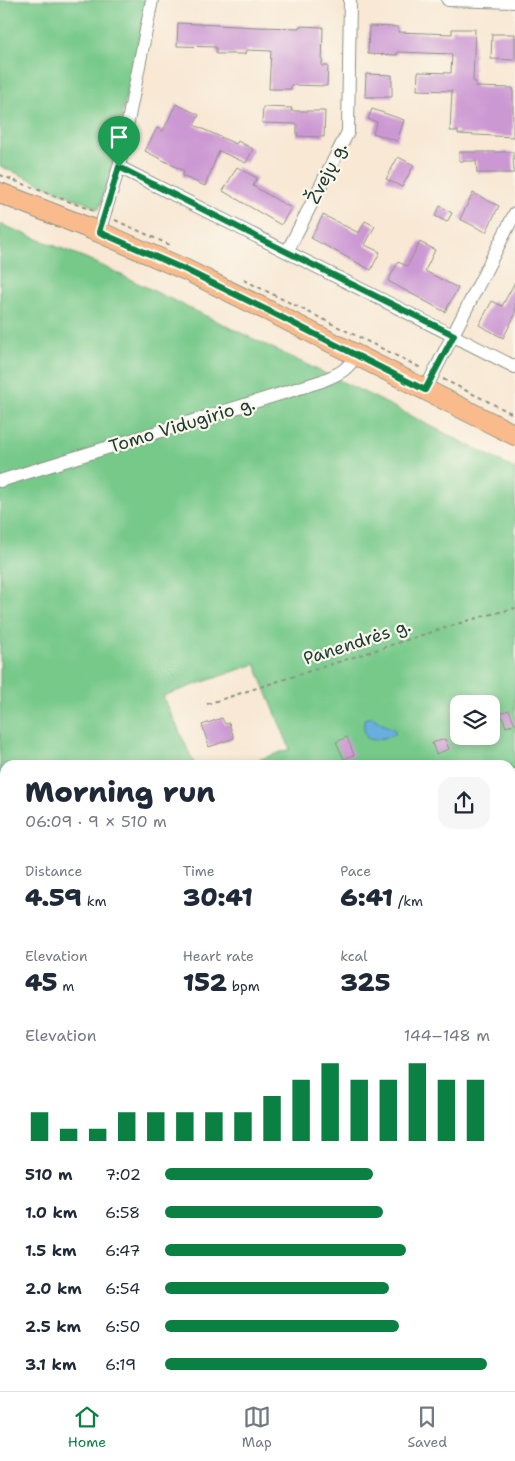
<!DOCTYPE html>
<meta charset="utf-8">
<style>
:root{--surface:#fff;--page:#f6f6f7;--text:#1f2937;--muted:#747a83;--line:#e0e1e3;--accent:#0b8043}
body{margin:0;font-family:"Shantell Sans",sans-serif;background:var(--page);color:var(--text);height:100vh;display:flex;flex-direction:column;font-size:19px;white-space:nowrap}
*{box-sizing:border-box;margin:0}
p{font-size:16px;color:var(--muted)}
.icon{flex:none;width:28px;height:28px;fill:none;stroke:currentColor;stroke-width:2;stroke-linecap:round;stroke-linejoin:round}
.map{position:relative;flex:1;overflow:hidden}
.side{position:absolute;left:0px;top:760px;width:515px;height:631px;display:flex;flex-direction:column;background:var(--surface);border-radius:15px 15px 0 0;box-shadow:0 2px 8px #0003}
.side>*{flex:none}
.buttons{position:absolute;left:450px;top:695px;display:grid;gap:10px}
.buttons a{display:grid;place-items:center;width:50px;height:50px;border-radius:10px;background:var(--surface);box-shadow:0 2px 8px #0003;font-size:25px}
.pin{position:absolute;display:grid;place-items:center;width:42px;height:42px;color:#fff;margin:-51px -21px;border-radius:50% 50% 50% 0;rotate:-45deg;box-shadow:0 0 5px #0007}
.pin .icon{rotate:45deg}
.round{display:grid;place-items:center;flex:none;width:52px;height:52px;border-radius:15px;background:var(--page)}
.headline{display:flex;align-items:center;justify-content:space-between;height:85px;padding:0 25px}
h1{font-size:28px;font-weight:800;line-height:38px}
.stats{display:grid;grid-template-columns:repeat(3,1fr);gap:8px;height:85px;padding:5px 25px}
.stats div{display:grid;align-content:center}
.stats b{font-size:25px;font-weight:800}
.stats small{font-size:14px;font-weight:400}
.stats p{font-size:14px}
.chart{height:140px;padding:10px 25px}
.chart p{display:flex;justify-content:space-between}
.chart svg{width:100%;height:90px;margin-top:5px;stroke:var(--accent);stroke-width:6}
ul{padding:0 25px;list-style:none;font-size:16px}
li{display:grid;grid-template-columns:80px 60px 1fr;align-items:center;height:38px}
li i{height:12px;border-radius:6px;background:var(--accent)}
.menu{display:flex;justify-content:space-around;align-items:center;height:70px;border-top:1px solid var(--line);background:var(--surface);font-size:14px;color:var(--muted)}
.menu a{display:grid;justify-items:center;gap:2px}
.menu .current{color:var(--accent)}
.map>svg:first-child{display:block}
.green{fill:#77c98a;stroke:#4b835f;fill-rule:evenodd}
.water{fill:#68aede;stroke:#447689}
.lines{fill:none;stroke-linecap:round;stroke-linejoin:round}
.stream{stroke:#68aede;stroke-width:3}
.building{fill:#cc98d3}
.minor-casing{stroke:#8c9284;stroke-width:14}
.primary-casing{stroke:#8c9284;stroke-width:22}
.path{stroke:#8c9284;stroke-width:2;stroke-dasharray:4 4;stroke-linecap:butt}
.minor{stroke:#fff;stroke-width:12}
.primary{stroke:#fabb8c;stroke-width:20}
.route-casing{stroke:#fff;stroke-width:10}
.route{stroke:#0b8043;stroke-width:6}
.labels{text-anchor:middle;stroke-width:4.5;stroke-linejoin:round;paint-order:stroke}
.street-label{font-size:18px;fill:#1f3d34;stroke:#fbf7ec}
</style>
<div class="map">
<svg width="515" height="1391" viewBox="0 0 515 1391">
<rect width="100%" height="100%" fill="#fbf7ec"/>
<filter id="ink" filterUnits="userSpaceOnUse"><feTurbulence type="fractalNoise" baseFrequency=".02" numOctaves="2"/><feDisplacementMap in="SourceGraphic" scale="10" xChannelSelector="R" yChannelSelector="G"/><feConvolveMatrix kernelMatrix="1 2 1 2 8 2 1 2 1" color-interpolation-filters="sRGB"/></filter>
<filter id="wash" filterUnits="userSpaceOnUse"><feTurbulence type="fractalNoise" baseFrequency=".0096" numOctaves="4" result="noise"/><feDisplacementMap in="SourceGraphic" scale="20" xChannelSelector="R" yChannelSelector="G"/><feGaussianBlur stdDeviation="1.12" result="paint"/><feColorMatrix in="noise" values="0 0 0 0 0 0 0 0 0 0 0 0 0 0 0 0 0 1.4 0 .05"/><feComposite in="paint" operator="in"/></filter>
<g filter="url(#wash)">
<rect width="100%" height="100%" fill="#f8e8d4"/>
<path class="green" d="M0 0H147L110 171 99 209 0 166Z
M0 224 88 259 378 399 515 469V1391H0ZM255 664 290 749 243 765H510V1386H5V765H195L163 696ZM459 704H491V736H459Z"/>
<path class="water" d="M372 717 381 723 395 730V735L375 740 368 739 364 733V719Z"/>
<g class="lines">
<path class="stream" d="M0 843 5 841"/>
</g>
<g id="blocks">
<path class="building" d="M178 23 257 27 299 28V26L323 27 322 66H328L327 86 291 85V89H269L271 51 246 50 245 54H216V47L177 46Z
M369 26 398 27V32L452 34V29H475L473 81 476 82 475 87 513 88V137L458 134V131H450L452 91 417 90 418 72 451 73 452 54 397 52V55L368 54Z
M492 34H515V60L491 59Z
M366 74 392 75V97H365Z
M176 104 199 115 194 125 236 144 238 141 253 149 246 163 219 151 205 186 182 176 184 171 145 151 157 128 163 131Z
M263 107 292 108 291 111H325L324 137 297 136V124L262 123Z
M372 109 404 120 397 141 373 133 377 122 368 119Z
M459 152H513L514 173H477L476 161H459Z
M398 157 414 165 402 187 386 179Z
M237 167 257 178 253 186 291 208 281 225 223 191Z
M473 193 499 206 486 232 460 219Z
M440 206 452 213 447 222 435 216Z
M323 215 359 233 365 221 375 226 365 245 380 252 371 270 311 238Z
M420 242 435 250 425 271 458 288 445 312 388 281 398 262 407 266Z
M515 282V315L503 338 479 325 492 301 502 306Z
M509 710 515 724 506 727 501 713Z
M222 718 225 724 229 723 234 738 209 747 202 725Z
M347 737 354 755 344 759 336 742Z
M445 739 449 749 436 754 432 743Z"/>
</g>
</g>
<g filter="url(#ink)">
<use href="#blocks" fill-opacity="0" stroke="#8c9284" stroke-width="1"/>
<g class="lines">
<g class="minor-casing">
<path id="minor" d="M152 0 119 167 515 367
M448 0 515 2
M99 232 119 167
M287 252 348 132 350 0
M425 390 515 213
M0 481 322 381C338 374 347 371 356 355
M510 776 515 775
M510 893 515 891
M0 955 5 953
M510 1008 515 1006
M0 1091 5 1107
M510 1123 515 1122
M510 1246 515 1259
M510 1356 515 1354
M417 1391 429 1386"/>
</g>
<g class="primary-casing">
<path id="primary" d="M0 193 99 232 186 270 271 312 515 435"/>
</g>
<path class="path" d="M0 175 94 211
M115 220 172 246
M244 280 423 369
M443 379 515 415
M207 704 466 621 515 608"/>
<use href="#minor" class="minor"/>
<use href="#primary" class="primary"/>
</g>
</g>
<g class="lines" filter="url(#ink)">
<g class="route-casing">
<path id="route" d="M119 167 287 252 454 335 425 390 271 312 186 270 99 232Z"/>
</g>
<use href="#route" class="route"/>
</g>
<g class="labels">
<g class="street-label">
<text transform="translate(327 173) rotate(-63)" y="6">Žvejų g.</text>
<text transform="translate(182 425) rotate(-17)" y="6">Tomo Vidugirio g.</text>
<text transform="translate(357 642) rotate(-18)" y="6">Panendrės g.</text>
</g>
</g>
</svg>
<div class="buttons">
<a><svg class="icon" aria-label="layers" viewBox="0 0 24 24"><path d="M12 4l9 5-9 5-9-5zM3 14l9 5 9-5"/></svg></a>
</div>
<div class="pin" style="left:119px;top:167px;background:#1e9e55"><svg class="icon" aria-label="arrive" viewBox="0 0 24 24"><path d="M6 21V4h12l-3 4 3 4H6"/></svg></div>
<section class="side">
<div class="headline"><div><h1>Morning run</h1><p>06:09 · 9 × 510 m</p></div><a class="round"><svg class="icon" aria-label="share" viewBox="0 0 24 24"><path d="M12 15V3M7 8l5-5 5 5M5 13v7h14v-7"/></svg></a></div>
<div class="stats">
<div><p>Distance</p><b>4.59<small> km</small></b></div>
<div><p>Time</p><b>30:41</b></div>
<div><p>Pace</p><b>6:41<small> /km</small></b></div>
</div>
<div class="stats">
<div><p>Elevation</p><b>45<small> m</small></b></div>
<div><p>Heart rate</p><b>152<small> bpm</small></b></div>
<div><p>kcal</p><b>325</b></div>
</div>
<div class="chart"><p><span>Elevation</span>144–148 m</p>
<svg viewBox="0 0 160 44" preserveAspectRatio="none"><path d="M5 44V30M15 44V38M25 44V38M35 44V30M45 44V30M55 44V30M65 44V30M75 44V30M85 44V22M95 44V14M105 44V6M115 44V14M125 44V14M135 44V6M145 44V14M155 44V14"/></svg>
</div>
<ul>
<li><b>510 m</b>7:02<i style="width:64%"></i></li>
<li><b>1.0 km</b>6:58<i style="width:67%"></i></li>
<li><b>1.5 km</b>6:47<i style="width:74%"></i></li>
<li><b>2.0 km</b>6:54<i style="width:69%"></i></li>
<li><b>2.5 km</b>6:50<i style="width:72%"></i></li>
<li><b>3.1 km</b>6:19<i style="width:99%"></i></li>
</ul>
</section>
</div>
<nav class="menu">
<a class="current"><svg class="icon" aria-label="home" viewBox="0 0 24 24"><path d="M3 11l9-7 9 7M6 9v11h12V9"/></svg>Home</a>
<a><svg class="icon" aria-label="map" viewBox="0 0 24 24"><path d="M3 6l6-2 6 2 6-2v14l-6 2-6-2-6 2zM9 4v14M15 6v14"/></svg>Map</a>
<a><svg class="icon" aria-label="saved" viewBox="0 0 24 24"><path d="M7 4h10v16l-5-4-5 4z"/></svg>Saved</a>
</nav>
